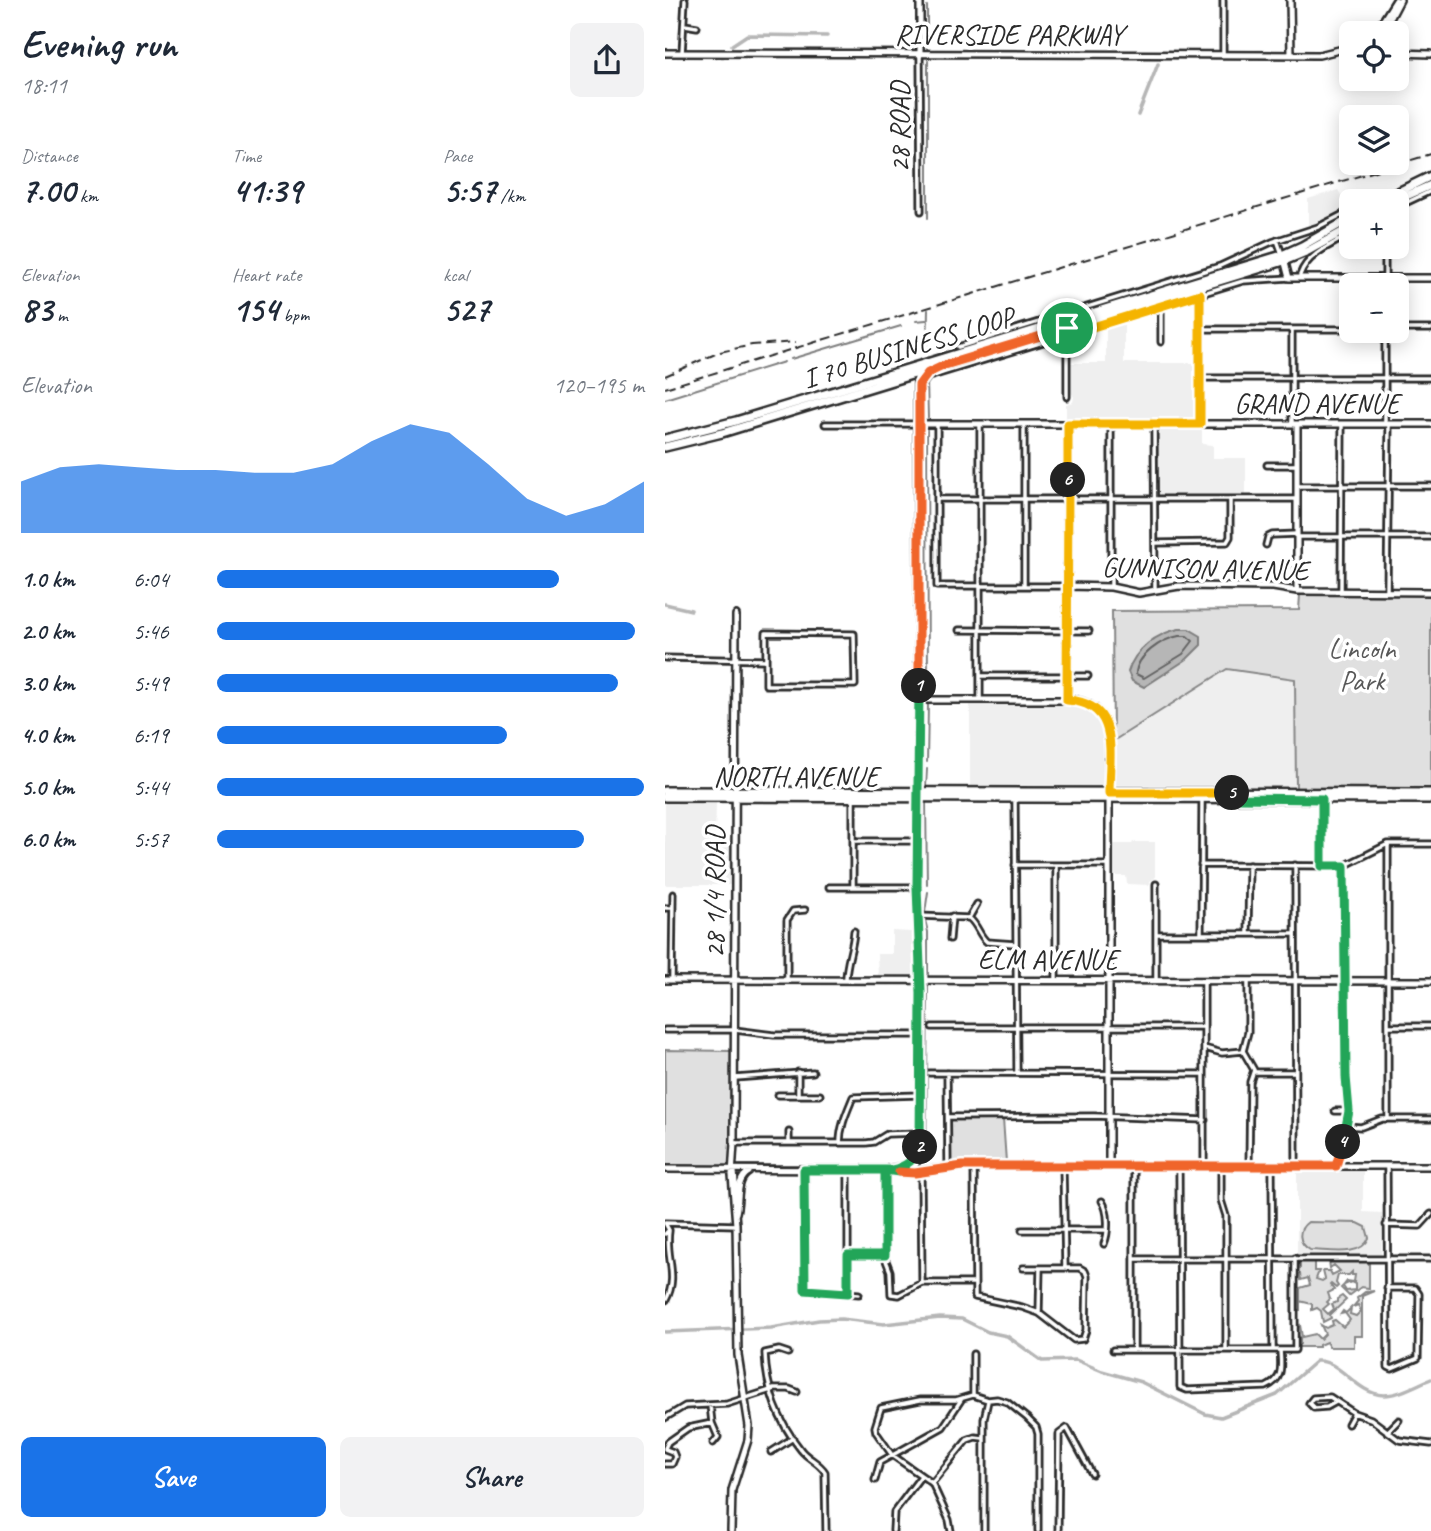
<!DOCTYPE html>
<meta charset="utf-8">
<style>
:root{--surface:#fff;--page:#f2f2f3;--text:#1f2937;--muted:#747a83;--accent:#1a73e8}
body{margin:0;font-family:Caveat,sans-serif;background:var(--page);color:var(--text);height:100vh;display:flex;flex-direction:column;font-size:26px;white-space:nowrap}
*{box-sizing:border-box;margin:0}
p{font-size:23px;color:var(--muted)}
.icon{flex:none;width:38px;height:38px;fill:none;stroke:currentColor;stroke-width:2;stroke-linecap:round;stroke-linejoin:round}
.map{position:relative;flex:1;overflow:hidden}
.details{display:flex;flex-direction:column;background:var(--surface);width:665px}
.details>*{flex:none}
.controls{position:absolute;left:674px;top:21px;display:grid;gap:14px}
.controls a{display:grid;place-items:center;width:70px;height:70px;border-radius:10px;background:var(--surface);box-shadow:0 4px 18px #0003;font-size:35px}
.pin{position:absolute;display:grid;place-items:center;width:60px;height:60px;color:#fff;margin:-30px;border:4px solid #fff;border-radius:50%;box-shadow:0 2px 7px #0007}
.km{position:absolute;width:35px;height:35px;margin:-18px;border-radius:50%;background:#222;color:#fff;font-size:19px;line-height:35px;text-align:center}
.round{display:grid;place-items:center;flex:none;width:74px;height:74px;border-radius:10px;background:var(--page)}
.summary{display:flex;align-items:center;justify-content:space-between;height:119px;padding:0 21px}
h1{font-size:38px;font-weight:600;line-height:52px}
.metrics{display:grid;grid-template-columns:repeat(3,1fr);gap:10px;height:119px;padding:7px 21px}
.metrics div{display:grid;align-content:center}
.metrics b{font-size:35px;font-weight:600}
.metrics small{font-size:19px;font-weight:400}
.metrics p{font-size:19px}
.chart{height:196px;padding:14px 21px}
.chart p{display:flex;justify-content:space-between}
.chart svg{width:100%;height:126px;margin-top:7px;fill:var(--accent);opacity:.7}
.action{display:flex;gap:14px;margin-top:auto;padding:14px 21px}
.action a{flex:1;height:80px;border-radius:10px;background:var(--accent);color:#fff;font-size:28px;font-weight:600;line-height:80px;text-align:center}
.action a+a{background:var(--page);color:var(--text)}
ul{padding:0 21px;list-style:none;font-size:23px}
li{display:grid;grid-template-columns:112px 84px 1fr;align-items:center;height:52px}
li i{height:18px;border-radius:9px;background:var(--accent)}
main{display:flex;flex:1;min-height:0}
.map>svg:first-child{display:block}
.built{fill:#efefef}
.green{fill:#e0e0e0;stroke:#868686;stroke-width:2}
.water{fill:#b6b6b6;stroke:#7e7e7e;stroke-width:2}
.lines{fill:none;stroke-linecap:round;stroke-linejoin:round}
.shore{stroke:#636363;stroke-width:2}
.stream{stroke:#7e7e7e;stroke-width:2}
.canal{stroke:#b6b6b6;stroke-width:3.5}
.street-casing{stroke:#2b2b2b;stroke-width:9}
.secondary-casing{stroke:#2b2b2b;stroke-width:10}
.primary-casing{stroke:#2b2b2b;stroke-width:12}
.street{stroke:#fff;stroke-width:3.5}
.secondary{stroke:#fff;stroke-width:5}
.primary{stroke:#fff;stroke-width:7}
.rail{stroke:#2b2b2b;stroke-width:2;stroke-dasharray:10 5;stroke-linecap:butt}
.split-1-casing{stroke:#fff;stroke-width:14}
.split-2-casing{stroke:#fff;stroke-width:14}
.split-3-casing{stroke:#fff;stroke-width:14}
.split-4-casing{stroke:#fff;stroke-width:14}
.split-5-casing{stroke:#fff;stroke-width:14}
.split-6-casing{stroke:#fff;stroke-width:14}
.split-7-casing{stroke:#fff;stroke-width:14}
.split-1{stroke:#f0652b;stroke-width:9}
.split-2{stroke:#22a559;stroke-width:9}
.split-3{stroke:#22a559;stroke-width:9}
.split-4{stroke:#f0652b;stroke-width:9}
.split-5{stroke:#22a559;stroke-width:9}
.split-6{stroke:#f5b400;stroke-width:9}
.split-7{stroke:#f5b400;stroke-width:9}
.labels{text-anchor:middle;stroke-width:7;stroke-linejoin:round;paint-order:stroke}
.street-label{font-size:28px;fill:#2b2b2b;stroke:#fff}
.park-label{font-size:28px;fill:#585858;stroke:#fff}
</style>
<main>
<section class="details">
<div class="summary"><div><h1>Evening run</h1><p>18:11</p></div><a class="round"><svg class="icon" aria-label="share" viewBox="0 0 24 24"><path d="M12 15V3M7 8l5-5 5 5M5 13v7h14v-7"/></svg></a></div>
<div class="metrics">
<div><p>Distance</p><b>7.00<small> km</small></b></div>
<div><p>Time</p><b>41:39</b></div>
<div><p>Pace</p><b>5:57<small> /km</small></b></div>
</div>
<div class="metrics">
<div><p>Elevation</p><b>83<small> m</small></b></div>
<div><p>Heart rate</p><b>154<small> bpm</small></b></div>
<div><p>kcal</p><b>527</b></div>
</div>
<div class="chart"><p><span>Elevation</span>120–195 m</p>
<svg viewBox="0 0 160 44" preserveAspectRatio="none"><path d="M0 44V26L10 21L20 20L30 21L40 22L50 22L60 23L70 23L80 20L90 12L100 6L110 9L120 20L130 32L140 38L150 34L160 26V44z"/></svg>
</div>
<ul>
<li><b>1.0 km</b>6:04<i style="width:80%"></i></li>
<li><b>2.0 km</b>5:46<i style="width:98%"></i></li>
<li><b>3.0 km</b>5:49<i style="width:94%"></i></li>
<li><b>4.0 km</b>6:19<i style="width:68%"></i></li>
<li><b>5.0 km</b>5:44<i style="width:100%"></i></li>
<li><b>6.0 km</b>5:57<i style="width:86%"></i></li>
</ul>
<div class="action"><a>Save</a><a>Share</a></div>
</section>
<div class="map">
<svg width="766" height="1531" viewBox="0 0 766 1531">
<rect width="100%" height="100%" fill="#fff"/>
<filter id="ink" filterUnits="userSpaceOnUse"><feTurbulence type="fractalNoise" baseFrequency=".0143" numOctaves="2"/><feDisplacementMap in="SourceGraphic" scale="14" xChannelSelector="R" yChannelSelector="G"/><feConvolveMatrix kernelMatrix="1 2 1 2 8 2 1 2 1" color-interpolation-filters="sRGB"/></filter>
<g filter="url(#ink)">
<path class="built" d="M673 190 683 207 662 219 643 225V199Z
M459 321V363H531V419H401V404L408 402 409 397 405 391V363H441V326Z
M493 427H537V444L548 445V458H581V496H493Z
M563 669 630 679 631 789 448 788V741Z
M305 704H406L423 710 430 715 438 730 439 788 369 789V787H336L335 789H305Z
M0 803H51L50 841H67V885H0Z
M468 842H490V878L485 881V885L462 884 461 876H447V844H467Z
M227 931 247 932 249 976H213L212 954H227Z
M632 1168H698V1212L718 1213 716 1255H632Z"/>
<path class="green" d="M635 595H766V790L631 789 630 679 562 669 448 741 447 611 634 610Z
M0 1050 66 1051 65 1162 62 1166H0Z
M285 1119H338L341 1162 285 1163Z
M643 1222 693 1223 701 1227 704 1238C696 1258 663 1250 645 1250 633 1243 632 1230 643 1222Z
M635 1261H649V1271H654L651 1279 657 1281 660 1279 658 1271H665L667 1275 675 1271 669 1265 665 1268 664 1261H704V1288L696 1287 684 1296 676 1288 678 1286 681 1291 690 1290V1284L686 1282 679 1285 682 1281 689 1282 690 1275H687V1272L684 1275H673L671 1283 673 1286 671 1288 666 1284 665 1285 669 1290 663 1293 665 1299 662 1302 664 1304 658 1309 663 1314 669 1309 667 1304 672 1302V1299L677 1296 681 1300 665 1315 666 1318 658 1322 656 1311 652 1308 647 1310V1304L635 1301V1310H631V1301L635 1300V1288L645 1285 643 1278 636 1280 635 1274H631V1269H635Z
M709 1291 697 1296V1336H689V1347H664L661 1342 654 1345V1347H631V1345L635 1344V1337L632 1335 633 1326 635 1325 637 1337 650 1334 655 1339 660 1334 656 1325 661 1328 668 1325 667 1321 670 1320 678 1327 685 1320 680 1313 676 1314 678 1311 681 1313 686 1308 685 1314 691 1316 696 1311 693 1305 688 1307 693 1301 692 1298 700 1292Z"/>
<path class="water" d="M514 629H524L536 636V645L522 659 479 687 467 681 463 672C469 650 492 633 514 629Z"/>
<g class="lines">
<path class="shore" d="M514 636H522L528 641 518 654 479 678 471 674C471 656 497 639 514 636Z"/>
<path class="stream" d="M262 6V49
M263 218V61
M251 321 261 320
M262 355 263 310
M126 359 236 326
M262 381 263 418
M0 399 119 362
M262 430 263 695
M262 762 263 704
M261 786 262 769
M261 803 262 884
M260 912 263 892
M260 920 263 932V976
M261 1161 263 984
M74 1165H231"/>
<path class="canal" d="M67 45 82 35 162 36
M473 115 493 64
M0 604 26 610
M0 1332 106 1328 154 1320 176 1319 219 1324 275 1318 297 1319 323 1332 342 1336 377 1361 411 1360 437 1371 476 1382 540 1414 556 1417 612 1395 651 1361C675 1359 691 1394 719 1395 735 1395 751 1385 766 1379"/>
<g class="street-casing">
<path id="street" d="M20 25 32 27
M17 53 20 0
M558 54V0
M255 56 256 211
M701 201 716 192
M732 207 766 191
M612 240 617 254
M720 252V285
M635 275C642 254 668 244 686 234
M496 306V342
M535 329H686
M627 329V424
M732 329H766
M720 331V423
M293 347 555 266 607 242 653 227 686 210
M267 376 578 281 624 278
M535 378H766
M402 397V337
M160 424H253
M272 424V586H401
M446 424V586
M489 424 490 590
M602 465H632
M632 486H766
M272 499H632
M632 537H766
M490 543 562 542 565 537V499
M601 545 603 537 607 535 632 534
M359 586V424
M676 591 677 424
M722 592 724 424
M294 630 424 631
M101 633 189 634 190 685H101Z
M0 658 101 660
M315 676H423
M315 700V424
M350 798 352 1073
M657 798V866
M188 841H253
M350 865H443
M391 865V980
M536 865 679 866 723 844H766
M630 865 631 1166
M491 884V980
M164 887H252
M188 887V800
M0 908H8
M254 916 304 918C313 925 314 936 322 942L350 944
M304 918 312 904
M583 933 584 865
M491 934H630
M536 934 537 800
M285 939 287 916
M7 980 8 894
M122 980V920L128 911 140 910
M181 980C181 962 188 949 189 931
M539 981V1166
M583 981V1032L578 1051 589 1070 585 1082 584 1166
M723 1026H766
M267 1027H539
M0 1030H70L109 1035H255
M539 1048 557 1053 578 1051
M590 1072H630
M264 1073 539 1074
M282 1073 283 1167
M70 1078 148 1072
M113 1095H155
M133 1095V1072
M670 1111H684
M283 1117 429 1116 540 1120
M723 1119V844
M682 1126 696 1127 717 1119H766
M124 1132V1143
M69 1143H201L209 1142 222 1134 256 1133
M175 1143C175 1126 182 1112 188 1097L255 1095
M309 1166 310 1297 357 1307 374 1313 409 1340 418 1339 421 1330 422 1276 420 1271 415 1268H358
M398 1166 400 1268
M469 1166V1349
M514 1166 515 1387 522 1390 601 1387C619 1379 616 1367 615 1350
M556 1166V1200L561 1216V1350
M607 1166 608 1350
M671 1166 683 1116 681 1077 679 866
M722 1167 723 1367 727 1369 753 1358 754 1294 750 1288H722
M140 1170V1290L194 1294
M183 1170V1292
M220 1171V1258L225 1271 226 1294 234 1295 257 1283H309
M256 1172 257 1283
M437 1201C444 1211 444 1232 439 1244
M721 1225 755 1226 766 1214
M357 1230H442
M0 1234 4 1230 0 1223 71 1225
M184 1255H220
M469 1259H766
M1 1300C14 1276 0 1256 4 1231
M374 1313 375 1268
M448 1350H630V1258
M123 1353 114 1350 100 1353C101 1389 113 1421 136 1450 143 1459 154 1462 160 1472L161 1531
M308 1354V1395
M671 1402 662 1407 649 1408 644 1403 648 1398 665 1397 689 1413 706 1419 734 1440 766 1444
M45 1405 47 1423 53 1437 48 1443
M0 1418 20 1406 62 1404 109 1389H124L132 1392
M683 1424 689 1413
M722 1432 734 1420
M0 1448 3 1442 23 1428 47 1423
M0 1449 8 1452 10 1457 7 1464H0
M106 1452 128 1438
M210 1480 215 1462 278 1427 296 1400
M267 1483 302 1440 310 1437 318 1438
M228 1531 229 1512 256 1476
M286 1531 284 1520 267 1483 227 1455 211 1432 210 1427 216 1408 255 1400H291L308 1395 323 1400 332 1399 342 1402 362 1418 371 1427 373 1434V1531
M319 1531V1419L323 1401
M393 1531 394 1434 402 1428 427 1474"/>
</g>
<g class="secondary-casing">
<path id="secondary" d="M255 0V55
M625 0 626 55
M705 33 719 19 731 0
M711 33 726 17 735 0
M0 53 654 55 686 47
M732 53 766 54
M619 259 624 278H766
M535 294V424
M253 424H766
M403 586 446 587 474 593 514 586 608 587 632 591 766 592
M632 591V424
M254 700H411C432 704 443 719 444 740V1166
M402 700 403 424
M0 980 766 981
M0 1169 220 1170 245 1165 250 1166
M69 1171 71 1196
M229 1172 250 1166 254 1157 256 1139V993L252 887 254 798 252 374
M240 1173 298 1166H766
M71 1213C75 1198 70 1180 84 1172
M71 1225 67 1175 69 1143 71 615
M66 1531 67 1490 83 1440 84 1426 73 1355 71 1223"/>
</g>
<g class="primary-casing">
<path id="primary" d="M715 201 766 176
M730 201 766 185
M401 314 402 335
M255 385 265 372
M0 439 71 421 617 255 637 246 686 218
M0 447 57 433 619 261 643 251 686 227
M0 791 766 793
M0 797 766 799"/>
</g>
<use href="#street" class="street"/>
<use href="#secondary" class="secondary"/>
<use href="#primary" class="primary"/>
<path class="rail" d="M0 376 55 352 87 345 131 342
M0 388 766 154"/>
</g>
</g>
<g class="lines" filter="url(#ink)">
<g class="split-1-casing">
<path id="split-1" d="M254 686V385L263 373 280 365 402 328"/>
</g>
<g class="split-2-casing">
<path id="split-2" d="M254 686 252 887 256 993 255 1147"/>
</g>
<g class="split-3-casing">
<path id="split-3" d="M234 1172 220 1170V1255H183V1293L140 1290 139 1170H227C240 1167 250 1160 255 1147"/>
</g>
<g class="split-4-casing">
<path id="split-4" d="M234 1172 250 1173 298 1166H671L678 1142"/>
</g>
<g class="split-5-casing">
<path id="split-5" d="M567 793H575V798L657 799V866H679L681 1077 684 1111 678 1142"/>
</g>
<g class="split-6-casing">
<path id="split-6" d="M403 480 402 700C456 703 444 754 444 793H567"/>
</g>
<g class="split-7-casing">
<path id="split-7" d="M402 328V335L535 294V424H403V480"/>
</g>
<use href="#split-1" class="split-1"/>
<use href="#split-2" class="split-2"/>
<use href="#split-3" class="split-3"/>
<use href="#split-4" class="split-4"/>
<use href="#split-5" class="split-5"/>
<use href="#split-6" class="split-6"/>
<use href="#split-7" class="split-7"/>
</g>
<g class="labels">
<g class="street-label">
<text x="344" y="44">RIVERSIDE PARKWAY</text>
<text transform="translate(234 127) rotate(-90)" y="10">28 ROAD</text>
<text transform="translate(243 347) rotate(-17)" y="10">I 70 BUSINESS LOOP</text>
<text x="652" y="413">GRAND AVENUE</text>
<text transform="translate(540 568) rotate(1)" y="10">GUNNISON AVENUE</text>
<text x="131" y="786">NORTH AVENUE</text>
<text transform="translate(49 892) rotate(-90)" y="10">28 1/4 ROAD</text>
<text x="383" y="969">ELM AVENUE</text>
</g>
<g class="park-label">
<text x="697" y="658">Lincoln<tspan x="697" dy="32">Park</tspan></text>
</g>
</g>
</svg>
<div class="controls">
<a><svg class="icon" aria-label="locate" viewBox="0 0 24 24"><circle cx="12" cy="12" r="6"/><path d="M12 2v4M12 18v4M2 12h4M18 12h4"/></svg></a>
<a><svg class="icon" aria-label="layers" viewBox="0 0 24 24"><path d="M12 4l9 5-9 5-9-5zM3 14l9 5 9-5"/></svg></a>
<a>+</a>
<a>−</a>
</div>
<div class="pin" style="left:402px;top:328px;background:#1e9e55"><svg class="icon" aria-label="arrive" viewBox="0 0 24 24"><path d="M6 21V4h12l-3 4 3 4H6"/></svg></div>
<b class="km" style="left:254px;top:686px">1</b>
<b class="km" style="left:255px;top:1147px">2</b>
<b class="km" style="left:678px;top:1142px">4</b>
<b class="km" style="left:567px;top:793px">5</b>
<b class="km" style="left:403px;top:480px">6</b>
</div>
</main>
